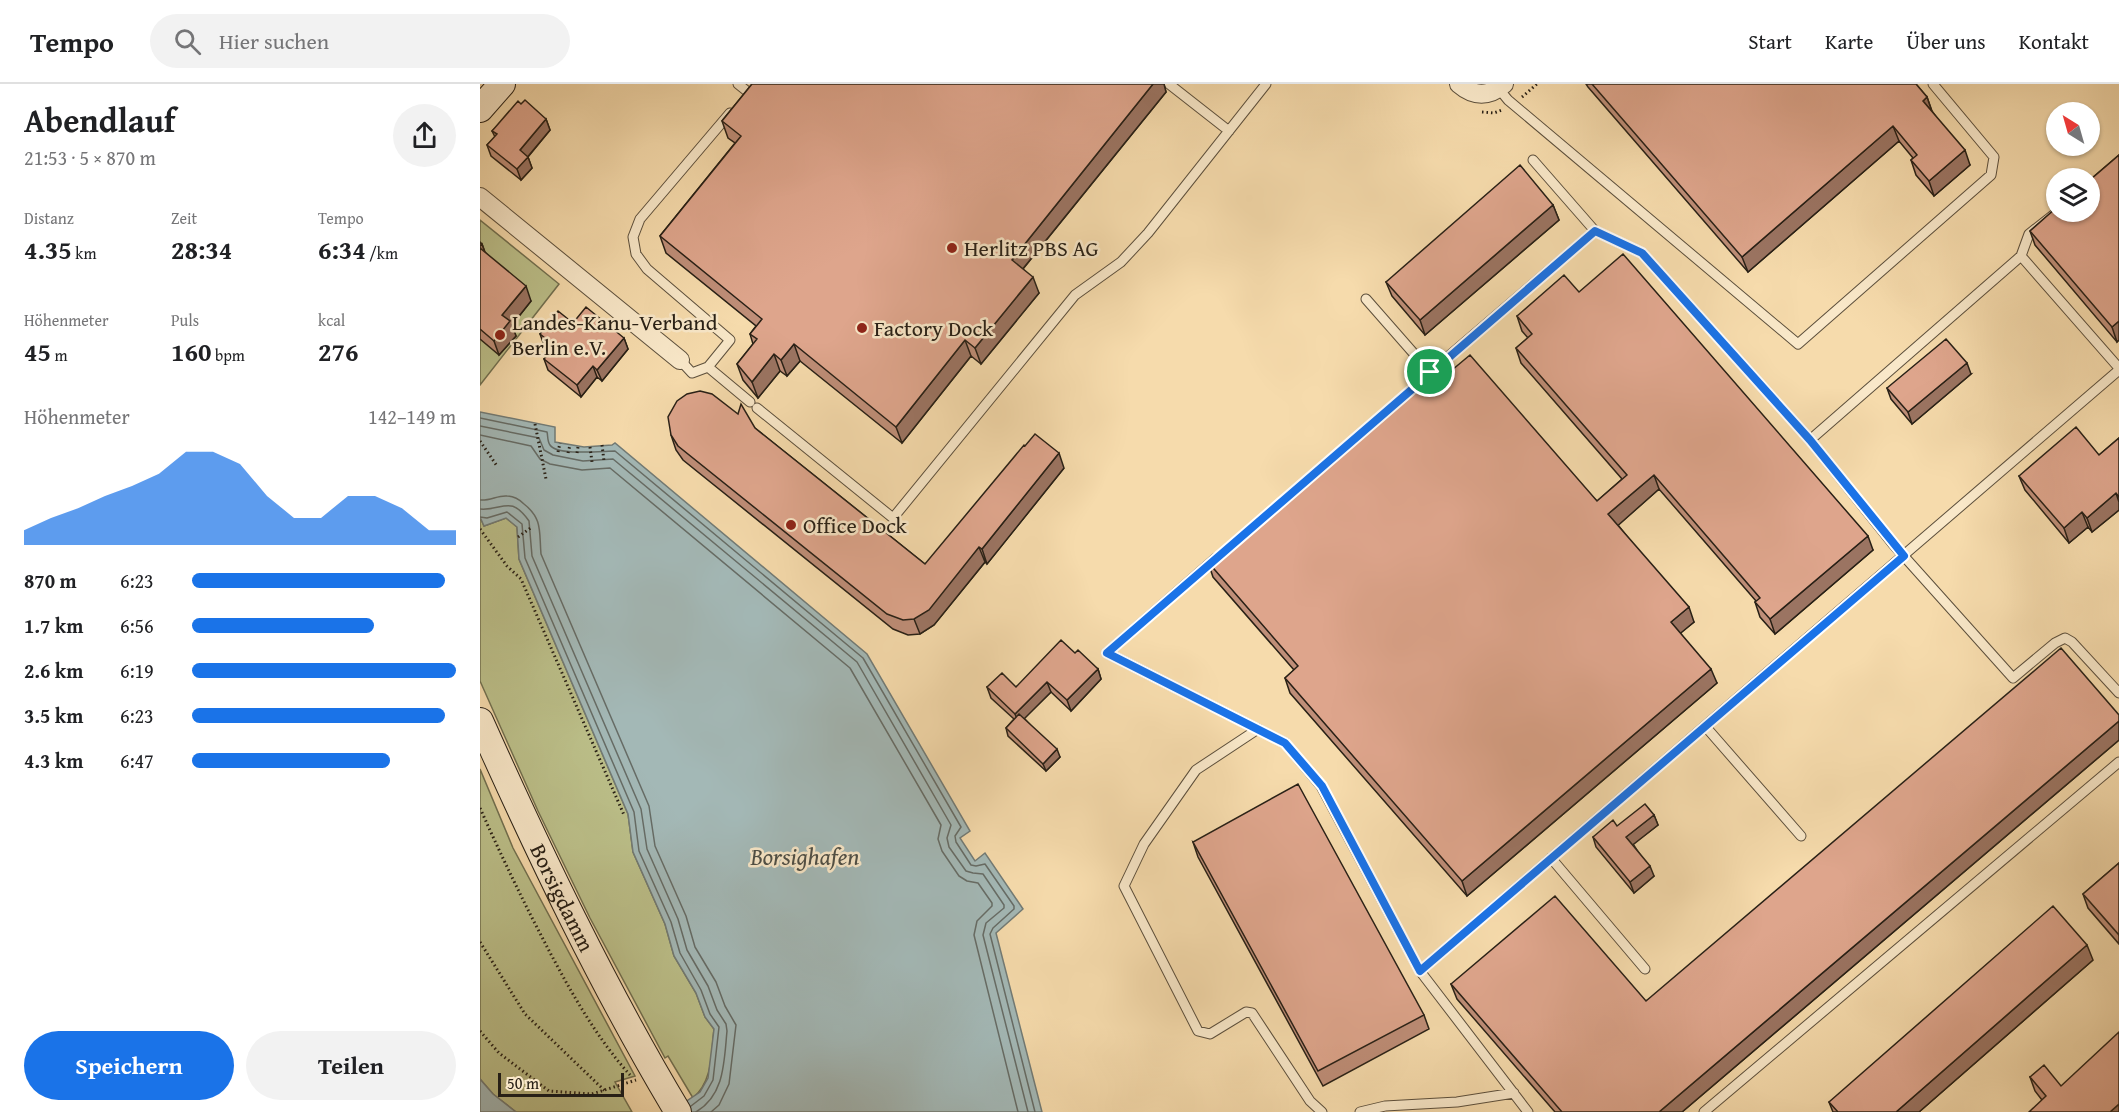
<!DOCTYPE html>
<html lang="de">
<meta charset="utf-8">
<style>
:root{--surface:#fff;--page:#f2f2f2;--text:#202124;--muted:#757577;--line:#e0e0e0;--accent:#1a73e8}
body{margin:0;font-family:"Gentium Book Plus",serif;background:var(--page);color:var(--text);height:100vh;display:flex;flex-direction:column;font-size:22px;white-space:nowrap}
*{box-sizing:border-box;margin:0}
p{font-size:20px;color:var(--muted)}
.icon{flex:none;width:33px;height:33px;fill:none;stroke:currentColor;stroke-width:2;stroke-linecap:round;stroke-linejoin:round}
.map{position:relative;flex:1;overflow:hidden}
.side{display:flex;flex-direction:column;background:var(--surface);width:480px}
.side>*{flex:none}
.needle{width:39px;rotate:323deg}
.fabs{position:absolute;left:1566px;top:18px;display:grid;gap:12px}
.fabs a{display:grid;place-items:center;width:54px;height:54px;border-radius:50%;background:var(--surface);box-shadow:0 2px 4px #0004;font-size:30px}
.scale{position:absolute;left:18px;bottom:15px;width:126px;box-sizing:border-box;padding-left:6px;border:3px solid #282016;border-top:0;font-size:16px;line-height:21px;white-space:nowrap;color:#282016;-webkit-text-stroke:4px #f9e8c9;paint-order:stroke}
.pin{position:absolute;display:grid;place-items:center;width:51px;height:51px;color:#fff;margin:-26px;border:3px solid #fff;border-radius:50%;box-shadow:0 2px 6px #0007}
.round{display:grid;place-items:center;flex:none;width:63px;height:63px;border-radius:32px;background:var(--page)}
.head{display:flex;align-items:center;justify-content:space-between;height:102px;padding:0 24px}
h1{font-size:33px;font-weight:700;line-height:45px}
.metrics{display:grid;grid-template-columns:repeat(3,1fr);gap:9px;height:102px;padding:6px 24px}
.metrics div{display:grid;align-content:center}
.metrics b{font-size:26px;font-weight:700}
.metrics small{font-size:16px;font-weight:400}
.metrics p{font-size:16px}
.chart{height:168px;padding:12px 24px}
.chart p{display:flex;justify-content:space-between}
.chart svg{width:100%;height:108px;margin-top:6px;fill:var(--accent);opacity:.7}
.action{display:flex;gap:12px;margin-top:auto;padding:12px 24px}
.action a{flex:1;height:69px;border-radius:36px;background:var(--accent);color:#fff;font-size:24px;font-weight:700;line-height:69px;text-align:center}
.action a+a{background:var(--page);color:var(--text)}
ul{padding:0 24px;list-style:none;font-size:20px}
li{display:grid;grid-template-columns:96px 72px 1fr;align-items:center;height:45px}
li i{height:15px;border-radius:8px;background:var(--accent)}
header{display:flex;align-items:center;gap:36px;box-sizing:border-box;height:84px;padding:0 30px;background:var(--surface);border-bottom:2px solid var(--line)}
header strong{font-size:28px}
nav{display:flex;gap:33px;margin-inline-start:auto;font-size:21px}
.search{width:420px;height:54px;background:var(--page);display:flex;align-items:center;gap:15px;box-sizing:border-box;padding:0 21px;border-radius:33px;color:var(--muted);font-size:22px}
main{display:flex;flex:1;min-height:0}
.map>svg:first-child{display:block}
.green{fill:#bcc08a;stroke:#727050;stroke-width:1.5}
.water{fill:#a3b8b6;stroke:#727b76;stroke-width:1.5}
.lines{fill:none;stroke-linecap:round;stroke-linejoin:round}
.shore{stroke:#666c66;stroke-width:1.5}
.lane-casing{stroke:#5c4f3c;stroke-width:11}
.street-casing{stroke:#5c4f3c;stroke-width:20}
.secondary-casing{stroke:#282016;stroke-width:28}
.path{stroke:#282016;stroke-width:3;stroke-dasharray:1.5 3;stroke-linecap:butt}
.lane{stroke:#f9e8c9;stroke-width:9}
.street{stroke:#f9e8c9;stroke-width:18}
.secondary{stroke:#f9e8c9;stroke-width:26}
.wall{fill:#bf8e78;stroke:#282016;stroke-width:1.5}
.shaded-wall{fill:#9b7462;stroke:#282016;stroke-width:1.5}
.building{fill:#dea58c;stroke:#282016;stroke-width:1.5}
.route-casing{stroke:#fff;stroke-width:12}
.route{stroke:#1a73e8;stroke-width:8}
.poi-dot{fill:#8f2418;stroke:#f9e8c9;stroke-width:2}
.labels{text-anchor:middle;stroke-width:5;stroke-linejoin:round;paint-order:stroke}
.poi-label{font-size:22px;fill:#282016;stroke:#f9e8c9;text-anchor:start}
.street-label{font-size:22px;fill:#282016;stroke:#f9e8c9}
.water-label{font-size:24px;font-style:italic;fill:#4d4e46;stroke:#f9e8c9}
</style>
<header>
<strong>Tempo</strong>
<div class="search"><svg class="icon" aria-label="search" viewBox="0 0 24 24"><circle cx="10" cy="10" r="6"/><path d="M15 15l6 6"/></svg>Hier suchen</div>
<nav><a>Start</a><a>Karte</a><a>Über uns</a><a>Kontakt</a></nav>
</header>
<main>
<section class="side">
<div class="head"><div><h1>Abendlauf</h1><p>21:53 · 5 × 870 m</p></div><a class="round"><svg class="icon" aria-label="share" viewBox="0 0 24 24"><path d="M12 15V3M7 8l5-5 5 5M5 13v7h14v-7"/></svg></a></div>
<div class="metrics">
<div><p>Distanz</p><b>4.35<small> km</small></b></div>
<div><p>Zeit</p><b>28:34</b></div>
<div><p>Tempo</p><b>6:34<small> /km</small></b></div>
</div>
<div class="metrics">
<div><p>Höhenmeter</p><b>45<small> m</small></b></div>
<div><p>Puls</p><b>160<small> bpm</small></b></div>
<div><p>kcal</p><b>276</b></div>
</div>
<div class="chart"><p><span>Höhenmeter</span>142–149 m</p>
<svg viewBox="0 0 160 44" preserveAspectRatio="none"><path d="M0 44V38L10 33L20 29L30 24L40 20L50 15L60 6L70 6L80 11L90 24L100 33L110 33L120 24L130 24L140 29L150 38L160 38V44z"/></svg>
</div>
<ul>
<li><b>870 m</b>6:23<i style="width:96%"></i></li>
<li><b>1.7 km</b>6:56<i style="width:69%"></i></li>
<li><b>2.6 km</b>6:19<i style="width:100%"></i></li>
<li><b>3.5 km</b>6:23<i style="width:96%"></i></li>
<li><b>4.3 km</b>6:47<i style="width:75%"></i></li>
</ul>
<div class="action"><a>Speichern</a><a>Teilen</a></div>
</section>
<div class="map">
<svg width="1639" height="1028" viewBox="0 0 1639 1028">
<rect width="100%" height="100%" fill="#f6dbac"/>
<filter id="stains"><feTurbulence type="fractalNoise" baseFrequency=".00333" numOctaves="4"/><feColorMatrix values="0 0 0 0 .2 0 0 0 0 .09 0 0 0 0 .02 0 0 0 .5 -.17"/></filter>
<radialGradient id="worn" r=".72"><stop offset=".6" stop-color="#630" stop-opacity="0"/><stop offset="1" stop-color="#630" stop-opacity=".3"/></radialGradient>
<path class="green" d="M0 136 79 200 0 301Z
M0 433 4 442 26 434 37 443 39 475 148 730 153 768 185 840 194 872 216 909 225 933 234 945C231 970 233 997 213 1014L188 972 185 974 110 834 58 727 0 597Z
M0 685 33 764 155 992 135 998 152 1028H36L13 1010 0 995Z"/>
<path class="water" d="M0 328 75 343V358L104 363 132 361 135 359 387 570 490 747 480 754 495 777 505 769 543 825 516 849 562 1028H190L220 1008 228 994 234 945 225 933 216 909 194 872 185 840 153 768 148 730 39 475 37 443 26 434 4 442 0 433Z
M0 995 13 1010 36 1028H0Z"/>
<g class="lines">
<path class="shore" d="M0 334 67 348C68 351 67 357 70 361 77 372 123 367 135 367L383 574 481 743 475 752 476 758 491 781 496 782 505 780 534 822V825L513 844 510 850 555 1028
M0 342 59 354 64 366 73 371 103 377 133 375 377 578 471 741 467 754 469 763 486 787 493 789 503 790 524 821V824L506 839 503 851 548 1028
M0 351 51 362 60 375 70 380 102 386 130 384 370 584 461 741 458 755 462 767 479 792 487 797 498 799 512 819V822L497 837 494 851 538 1028
M0 416C10 417 18 411 27 412 34 412 39 415 44 420 63 435 59 448 61 470L169 722 175 762 206 832 215 863 236 898 245 922 256 941 249 1000 239 1021 231 1028
M0 425C23 427 30 410 49 437L52 472 161 725 167 765 198 835 207 866 228 902 237 926 246 940 247 947C244 977 245 1011 216 1028
M0 433 7 434 27 428 42 440 45 474 154 728 159 767 191 838 200 869 221 906 230 930 239 943 233 996 224 1012 211 1022"/>
<g class="lane-casing">
<path id="lane" d="M258 0 268 8
M689 0 749 47
M1019 5 1028 16 1318 260 1511 91 1514 73 1453 0
M1053 76 1115 147
M1541 172 1549 150 1577 128
M886 215 950 288
M200 276 212 289 228 283 250 256 167 185 156 170 153 153 160 135 250 29
M228 283 270 318
M955 284 1115 147 1162 169 1330 356 1413 460 1533 594 1575 559 1585 554 1592 558 1639 609
M277 324 413 434 595 211 641 178 668 149 786 0
M1330 356 1541 172 1639 284
M736 474 627 569 805 659 841 702 940 887 1048 1028
M1225 642 1321 752
M778 645 716 686 664 760 644 802 718 947 730 950 766 928 772 929 830 1017 842 1028
M1071 774 1165 885
M940 887 1639 286
M880 1028 905 1022 977 1018 1034 1009
M1224 1028 1639 678"/>
</g>
<g class="street-casing">
<path id="street" d="M979 0C994 13 1009 13 1024 0
M0 113 200 276"/>
</g>
<g class="secondary-casing">
<g id="secondary">
<path d="M0 25 22 0"/>
<path id="s1" d="M0 637C60 771 123 903 198 1028"/>
</g>
</g>
<path class="path" d="M1042 13 1057 0
M1002 28 1014 29 1022 26
M55 340 66 395
M0 357 17 382
M122 361 124 377
M110 363 112 378
M78 368 80 359
M88 369 90 361
M97 369 98 363
M0 445 27 482 41 495 144 731
M38 453 52 443
M0 724C20 769 41 813 64 857 88 903 115 952 150 991
M0 858 45 930 125 1007
M0 947 19 969 69 1007 112 1010 156 996"/>
<use href="#lane" class="lane"/>
<use href="#street" class="street"/>
<use href="#secondary" class="secondary"/>
</g>
<path class="wall" d="M272 0H684L686 8 543 185 559 209 501 280 491 272 422 359 320 277 307 292 300 287 278 314 263 296 257 280 273 260 270 250 276 242 186 169 180 152 255 59 248 54 242 37Z
M1106 0H1436L1447 13 1452 27 1490 81 1454 112 1436 91 1431 76 1433 74 1419 57 1268 188 1108 3Z
M41 20 66 35 70 46 48 73 52 84 41 96 11 72 7 61 15 53 12 47Z
M1639 71V256L1637 258 1555 161 1550 147Z
M1073 121 1079 136 945 251 912 212 906 198Z
M0 158 2 160 5 168 51 217 32 241 36 252 19 271 0 255Z
M1099 208 1393 466 1295 550 1280 533 1275 518 1276 517 1179 405 1138 441 1214 538 1200 549 1237 599 987 812 810 609 805 594 814 586 733 493 728 478 972 286 1117 417 1142 395 1041 279 1036 264 1048 254 1042 247 1037 232Z
M93 239 144 254 148 265 122 297 117 293 101 313 68 286 64 275 71 267 64 261 60 250Z
M1491 290 1432 340 1411 315 1407 304Z
M275 344 445 480 584 384 507 480 505 478 454 541 440 550 428 551 413 545 203 376 196 366 191 351Z
M1639 354V426L1612 448 1608 443 1589 459 1545 406 1539 392 1619 371Z
M595 569 618 585 621 595 591 627 571 608 544 634 580 673 566 687 528 652 526 644 534 635 511 614 507 603H536Z
M1639 631V656L1202 1028H1075L977 915 971 900 1166 917Z
M1174 731 1178 741 1153 760 1174 792 1154 809 1116 763 1113 753 1137 742Z
M713 758 944 931 949 945 843 1002 718 773Z
M1639 779V860L1608 824 1603 810Z
M1613 876 1439 1028H1353L1349 1018Z
M1550 993 1581 1002 1639 1028 1562 1016 1555 1007Z"/>
<path class="shaded-wall" d="M673 0H684L686 8 537 192 532 176Z
M1447 13 1452 28 1443 17Z
M66 35 70 46 45 76 48 73 52 84 41 96 37 85 40 66Z
M1413 42 1419 57 1268 188 1262 173Z
M1485 66 1490 81 1454 112 1449 97Z
M1073 121 1079 136 945 251 940 236Z
M2 160 7 175 0 166V162Z
M553 193 559 209 501 280 495 264Z
M46 202 51 217 32 241 36 252 19 271 14 257 22 231Z
M1639 237V256L1637 258 1632 243Z
M144 254 148 265 122 297 117 286Z
M485 256 491 272 422 359 416 343Z
M314 260 320 277 307 292 301 276Z
M294 270 300 287 278 314 272 298Z
M1487 279 1491 290 1432 340 1428 328Z
M113 282 117 293 101 313 97 301Z
M579 369 584 384 507 480 502 465Z
M1174 391 1179 405 1134 445 1128 430Z
M1636 409 1639 418V426L1612 448 1607 434Z
M1602 428 1608 443 1589 459 1584 444Z
M1388 452 1393 466 1295 550 1290 535Z
M499 463 505 478 454 541 440 550 434 535Z
M1209 523 1214 538 1196 553 1191 538Z
M618 585 621 595 591 627 587 616Z
M1231 585 1237 599 987 812 982 797Z
M567 598 571 608 539 640 535 630Z
M1639 637V656L1202 1028H1179Z
M577 665 580 673 566 687 563 680Z
M1174 731 1178 741 1150 763 1146 753Z
M1170 782 1174 792 1154 809 1150 798Z
M1607 861 1613 876 1439 1028H1416Z
M1639 1020V1028H1630Z"/>
<path class="building" d="M272 0H673L532 176 553 193 495 264 485 256 416 343 314 260 301 276 294 270 272 298 257 280 277 255 270 250 282 235 180 152 261 52 242 37Z
M1112 0H1436L1447 13 1443 17 1485 66 1449 97 1431 76 1437 71 1413 42 1262 173Z
M45 16 66 35 40 66 48 73 37 85 7 61 17 50 12 47 38 17 41 20Z
M1639 71V237L1632 243 1550 147 1576 124V128H1610V96Z
M1040 81 1073 121 940 236 906 198Z
M0 164 46 202 22 231 30 237 14 257 0 245Z
M1143 170 1388 452 1290 535 1275 518 1280 514 1174 391 1128 430 1209 523 1191 538 1231 585 982 797 805 594 818 582 728 478 961 274 972 286 990 271 1117 417 1147 391 1036 264 1052 250 1037 232 1084 191 1099 208Z
M106 223 144 254 117 286 113 282 97 301 64 275 75 262 60 250 78 227 93 239Z
M1466 255 1487 279 1428 328 1407 304Z
M220 307 232 310 258 330 261 320 275 344 445 480 544 361 545 362 555 350 579 369 502 465 499 463 449 526 434 535 423 536 407 530 198 362 191 351 188 333 197 317 207 310Z
M1596 343 1619 371 1639 354V413L1636 409 1607 434 1602 428 1584 444 1539 392Z
M581 556 595 569 598 566 618 585 587 616 567 598 535 630 507 603 522 589 536 603Z
M1581 564 1639 631V637L1179 1028H1082L971 900 1075 812 1166 917Z
M539 630 577 665 563 680 526 644Z
M818 700 944 931 838 987 713 758Z
M1165 720 1174 731 1146 753 1170 782 1150 798 1113 753 1133 736 1137 742Z
M1639 779V851L1603 810Z
M1573 822 1607 861 1416 1028H1358L1349 1018Z
M1639 948V1020L1630 1028H1549L1566 1012 1550 993 1564 981 1581 1002Z"/>
<g class="lines">
<g class="route-casing">
<path id="route" d="M1115 147 1162 169 1330 356 1424 472 940 887 842 702 805 659 627 569Z"/>
</g>
<use href="#route" class="route"/>
</g>
<g class="poi-dot">
<circle cx="472" cy="164" r="6"/>
<circle cx="382" cy="244" r="6"/>
<circle cx="20" cy="251" r="6"/>
<circle cx="311" cy="441" r="6"/>
</g>
<g class="labels">
<g class="poi-label">
<text x="484" y="172">Herlitz PBS AG</text>
<text x="32" y="246">Landes-Kanu-Verband<tspan x="32" dy="25">Berlin e.V.</tspan></text>
<text x="394" y="252">Factory Dock</text>
<text x="323" y="449">Office Dock</text>
</g>
<g class="street-label">
<text dy="8" stroke="none"><textPath href="#s1" startOffset="195">Borsigdamm</textPath></text>
</g>
<g class="water-label">
<text x="325" y="781">Borsighafen</text>
</g>
</g>
<rect width="100%" height="100%" filter="url(#stains)"/>
<rect width="100%" height="100%" fill="url(#worn)"/>
</svg>
<div class="fabs">
<a><svg class="needle" viewBox="-14 -14 28 28"><path d="M0-13l5 13h-10z" fill="#e53935"/><path d="M0 13l5-13h-10z" fill="#757577"/></svg></a>
<a><svg class="icon" aria-label="layers" viewBox="0 0 24 24"><path d="M12 4l9 5-9 5-9-5zM3 14l9 5 9-5"/></svg></a>
</div>
<div class="scale">50 m</div>
<div class="pin" style="left:950px;top:288px;background:#1e9e55"><svg class="icon" aria-label="arrive" viewBox="0 0 24 24"><path d="M6 21V4h12l-3 4 3 4H6"/></svg></div>
</div>
</main>
